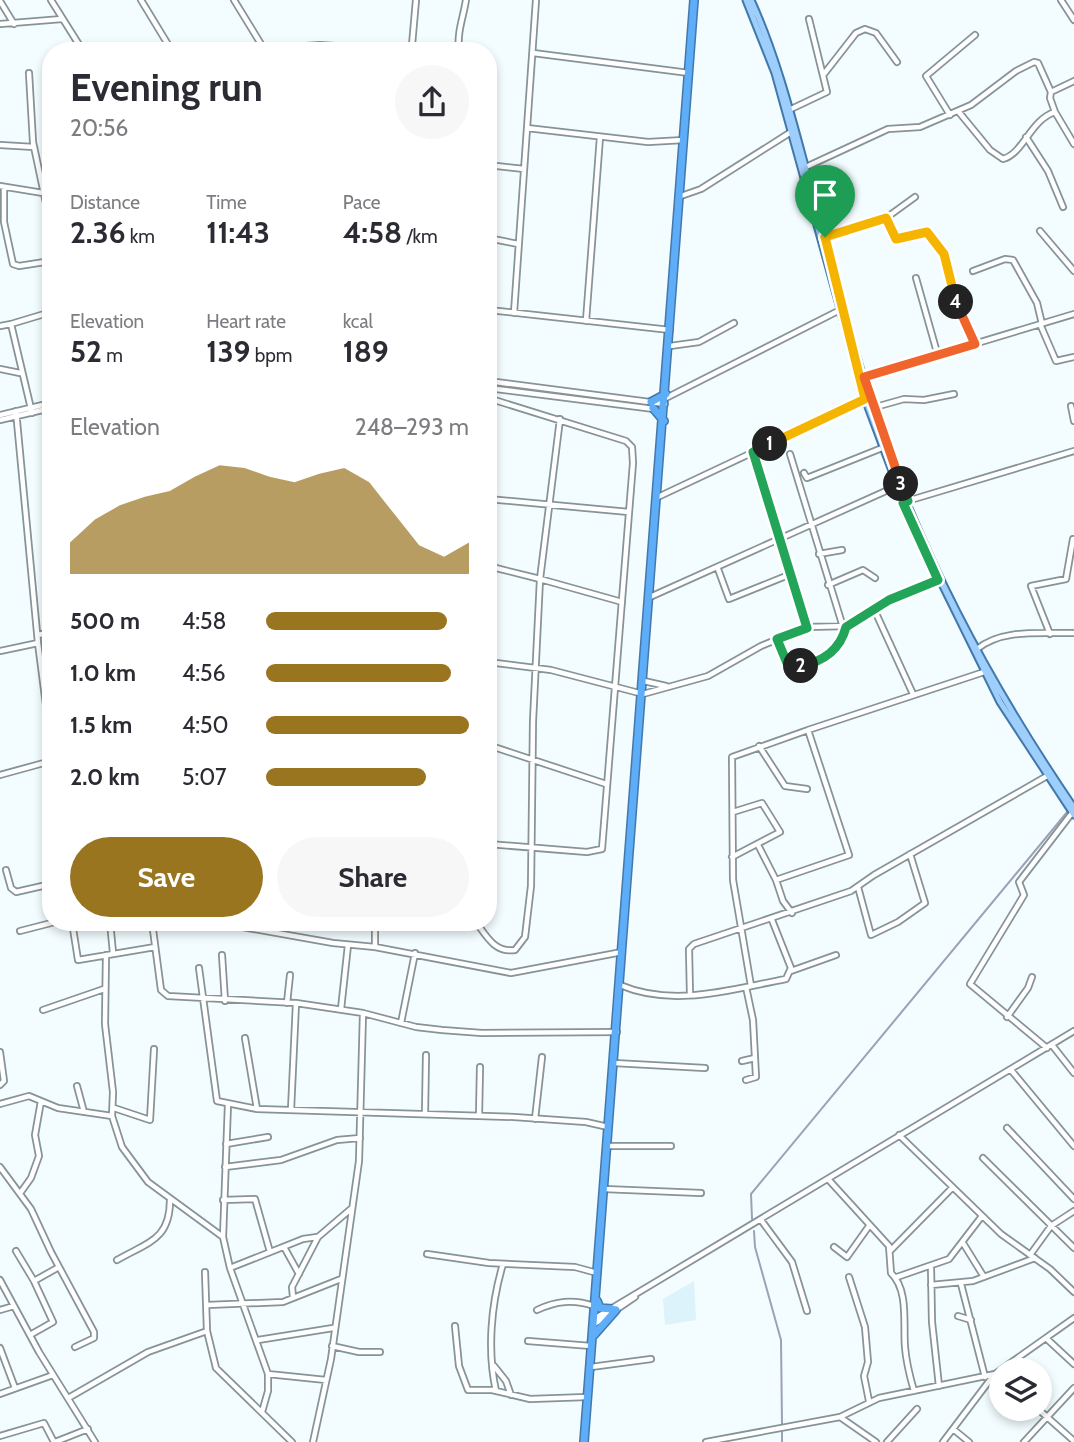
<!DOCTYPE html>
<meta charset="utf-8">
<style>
:root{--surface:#fff;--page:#f7f7f7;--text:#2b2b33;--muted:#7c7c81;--accent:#997520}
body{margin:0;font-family:Cabin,sans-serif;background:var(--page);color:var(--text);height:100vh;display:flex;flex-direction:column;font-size:26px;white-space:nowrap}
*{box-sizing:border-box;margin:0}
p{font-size:23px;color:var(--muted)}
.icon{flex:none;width:38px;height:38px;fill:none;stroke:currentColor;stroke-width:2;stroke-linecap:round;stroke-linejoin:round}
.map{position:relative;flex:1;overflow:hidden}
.side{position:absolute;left:42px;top:42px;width:455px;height:889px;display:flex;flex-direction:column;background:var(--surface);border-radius:28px;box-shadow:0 4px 10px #0003}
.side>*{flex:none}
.controls{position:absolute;left:989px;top:1358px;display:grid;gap:14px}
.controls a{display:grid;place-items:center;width:63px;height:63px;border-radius:50%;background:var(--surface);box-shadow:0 4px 10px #0003;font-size:35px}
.pin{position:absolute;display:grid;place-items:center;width:60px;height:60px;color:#fff;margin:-72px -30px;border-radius:50% 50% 50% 0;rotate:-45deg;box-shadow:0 0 7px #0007}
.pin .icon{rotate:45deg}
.km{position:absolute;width:35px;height:35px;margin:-18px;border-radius:50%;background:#222;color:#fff;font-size:19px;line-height:35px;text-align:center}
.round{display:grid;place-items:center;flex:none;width:74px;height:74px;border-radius:37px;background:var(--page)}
.overview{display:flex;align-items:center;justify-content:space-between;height:119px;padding:0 28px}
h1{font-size:38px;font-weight:700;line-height:52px}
.figures{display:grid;grid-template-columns:repeat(3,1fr);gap:10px;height:119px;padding:7px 28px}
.figures div{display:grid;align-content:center}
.figures b{font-size:30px;font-weight:700}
.figures small{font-size:19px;font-weight:400}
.figures p{font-size:19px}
.chart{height:196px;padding:14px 28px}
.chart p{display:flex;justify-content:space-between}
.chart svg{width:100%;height:126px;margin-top:7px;fill:var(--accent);opacity:.7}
.action{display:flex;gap:14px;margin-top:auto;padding:14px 28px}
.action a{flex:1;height:80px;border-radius:42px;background:var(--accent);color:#fff;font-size:28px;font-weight:700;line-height:80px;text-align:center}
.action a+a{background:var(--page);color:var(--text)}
ul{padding:0 28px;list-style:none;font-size:23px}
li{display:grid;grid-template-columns:112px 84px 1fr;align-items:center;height:52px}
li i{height:18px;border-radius:9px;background:var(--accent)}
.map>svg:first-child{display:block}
.built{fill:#dcf3fb}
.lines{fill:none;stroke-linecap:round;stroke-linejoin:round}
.stream{stroke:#9ca1b5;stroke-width:2}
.minor-casing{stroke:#869397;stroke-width:8}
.major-casing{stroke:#4379aa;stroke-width:9}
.highway-casing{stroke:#4379aa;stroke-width:10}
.minor{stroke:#fff;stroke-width:4.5}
.major{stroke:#9ecefb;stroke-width:5}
.highway{stroke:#5dadf8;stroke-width:7}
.split-1-casing{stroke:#fff;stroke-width:14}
.split-2-casing{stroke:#fff;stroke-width:14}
.split-3-casing{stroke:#fff;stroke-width:14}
.split-4-casing{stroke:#fff;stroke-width:14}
.split-5-casing{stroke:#fff;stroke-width:14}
.split-1{stroke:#f5b400;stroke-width:9}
.split-2{stroke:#22a559;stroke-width:9}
.split-3{stroke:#22a559;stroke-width:9}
.split-4{stroke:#f0652b;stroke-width:9}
.split-5{stroke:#f5b400;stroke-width:9}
</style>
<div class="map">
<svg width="1074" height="1442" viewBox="0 0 1074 1442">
<rect width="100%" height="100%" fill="#f3fcff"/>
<path class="built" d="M694 1281 696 1320 665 1325 663 1299Z"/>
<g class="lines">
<path class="stream" d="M752 1219 751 1194 1068 811
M754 1231 755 1247 781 1340 782 1424
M782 1430V1442"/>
<g class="minor-casing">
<path id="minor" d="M51 0 83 51
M141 0 172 51
M234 0 264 49 320 45 392 50 412 45 416 0
M1061 0 1074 20
M0 1 14 24
M0 24 62 19
M459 51C457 31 463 19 466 0
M533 53 689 73
M29 73 33 142 51 227
M824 74 856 33 865 29 876 33 897 62
M1051 92 1074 81
M789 110 827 92 809 19
M958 111 990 150 1003 159C1024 153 1030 120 1055 112
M950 115 926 76 975 35
M527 128 648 142 684 140
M1026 137 1048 171 1063 207
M0 145 34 147
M488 165 524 169
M806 167 888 129 920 127 971 105 1016 71 1034 62 1038 63 1051 92 1050 98 1055 112 1074 144
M0 186 43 193
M4 187V222L13 264 19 266 51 261
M681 196 701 189 791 132
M886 218 895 239 925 231 943 251 952 292 975 344
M1040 231 1074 271
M825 237 886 218 915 197
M488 238 518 244
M973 271 1005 259 1013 260 1037 303 1042 324
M916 278 938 356
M489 310 670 330
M514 313 536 0
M586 321 600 137
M1040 324 1056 361 1074 357
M0 326 11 324
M670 346 699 342 734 323
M0 369 20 373
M864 377 1074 314
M488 381 665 404
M488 388 654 409
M488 398 626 441 632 447 633 463 602 849 587 852 488 844
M666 398 840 310
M1071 406 1074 421
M872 408 904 399 924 400 954 394
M16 411 38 643
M32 413 11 324 51 312
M0 415 51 403
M0 420 51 408
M753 452 807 627 849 626 889 600 938 580
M790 454 843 627
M804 473 807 478 882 448
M658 497 866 399
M488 499 629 512
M904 502 1074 451
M819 554 842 550
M488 566 540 579 560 419
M718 569 729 599 791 574
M828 585 863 570 875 578
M650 597 897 486
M874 609 913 694
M1050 634 1031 586 1066 579 1073 539
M38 635 51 632
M777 639 787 663C810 680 840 648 846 627
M977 649C1003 628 1042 634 1074 633
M0 651 38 643 51 744
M488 662 551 670 643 694 708 676 761 646 807 627
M644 681 666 686
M488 745 606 784
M759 746 785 786 807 789
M0 775 51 761
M758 845 776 880
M732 857 780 832 762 803 733 812
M6 870 11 888 16 892 51 884
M858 887 871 935 898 922 925 903 910 854
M792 913 783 901 776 880 849 855 808 730 984 672
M72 922 78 960 155 947
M110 922 113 953
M152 922 161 990 168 996 296 1003 363 1013 416 1027 442 1030 482 1033 617 1032
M214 922 333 943 375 947 511 973 622 952
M375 922V947
M476 922C487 937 495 953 515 950L525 937 531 886 533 721 540 579 622 602
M20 931 55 922
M106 955 105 1024 113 1092 112 1116 122 1147 148 1182 223 1237
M222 955 225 1001
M199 968 217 1101 257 1109 514 1117 586 1122 608 1127
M791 971 836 955
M620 985C674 1008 732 989 786 979L791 968 772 920
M751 986 733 880 732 757 808 730
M746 987 753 1020 756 1077 746 1080
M690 995 689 949 694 944 851 891 874 875 1047 776
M287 1003 290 975
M341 1009 348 945
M43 1010 104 989
M1007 1017 1028 988 1032 977
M401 1023 415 953
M245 1038 257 1109
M1052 1045 1074 1073
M1047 1048 970 984 1024 895 1019 882 1072 813
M0 1052 4 1081 0 1085
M742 1061 755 1058
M614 1063 705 1068
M1011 1070 1074 1146
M77 1086 84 1112
M0 1104 29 1096 58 1108 112 1116
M228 1104 223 1237 230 1268 268 1374V1391L262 1412
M114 1108 150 1120 154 1049
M291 1110 296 1003
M425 1114 426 1055
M479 1116 480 1067
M535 1119 542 1057
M1007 1128 1074 1199
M899 1135 1001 1234 1050 1269 1074 1292
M226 1144 268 1137
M607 1146H671
M983 1158 1074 1248
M0 1167 31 1209 51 1252 94 1332V1338L75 1347
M225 1167 281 1160 337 1140 360 1138
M828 1179 889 1246 891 1273C909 1290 903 1324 905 1347 906 1361 910 1377 914 1391
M604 1189 701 1193
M21 1192 31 1178 39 1156 35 1135 41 1101
M223 1200 255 1199 270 1252
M761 1220 792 1262 807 1311
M963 1243 984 1277
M284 1247 299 1274
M834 1247 847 1257 869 1226
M16 1251 34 1281
M890 1251 952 1188
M427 1254 489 1263 575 1267 597 1273
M1030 1255 1051 1226 1074 1211
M117 1260C148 1242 170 1240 170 1200
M230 1268 303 1239 317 1237
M931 1268 932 1322 939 1386
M205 1272 207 1331 216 1368 292 1442
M849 1277 865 1327 868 1362 864 1376 869 1401
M897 1277 949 1259 982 1216
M0 1280 39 1352 95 1442
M961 1284 985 1377
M931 1285 973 1281 1035 1258
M293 1297 292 1287 318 1237 352 1208
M207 1305 283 1302 341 1279
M0 1310 14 1306
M537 1310C556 1301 573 1299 594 1306
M616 1310 635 1297
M958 1316 971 1320
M594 1319 1074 1031
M594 1324 609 1315
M455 1326 459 1366 468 1390H492L530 1399 587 1397
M30 1335 53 1322 34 1281 59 1267
M1047 1339 1074 1364
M258 1340 333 1328
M528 1341 591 1346
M332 1346 359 1352H380
M0 1348 15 1388
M494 1366 506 1381 511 1395
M591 1367 651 1359
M268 1374 326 1380
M496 1391C487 1351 491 1304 503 1264
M0 1394 53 1375
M70 1397 148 1352 207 1331
M1038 1409 1074 1441
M840 1417 879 1398 995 1374 1074 1318
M953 1429 969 1442
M0 1436 44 1423 54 1442
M55 1442 88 1429
M313 1442 331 1359 359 1161 363 1013
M706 1442 840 1417 876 1442
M887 1442 917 1409
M943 1442 993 1376
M1024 1442 1074 1388"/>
</g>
<g class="major-casing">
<path id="major" d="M746 0 775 73 865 399 910 519 1000 702 1074 815
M751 0C775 53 790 110 805 166 827 246 847 328 872 407 917 549 990 685 1074 808"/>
</g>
<g class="highway-casing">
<path id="highway" d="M651 402 666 394
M653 408 664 421
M597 1301 600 1308 612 1309
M594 1335 616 1310
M584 1442 694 0"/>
</g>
<use href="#minor" class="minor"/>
<use href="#major" class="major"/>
<use href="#highway" class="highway"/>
</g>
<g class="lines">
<g class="split-1-casing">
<path id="split-1" d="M770 444 865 399 825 237"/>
</g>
<g class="split-2-casing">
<path id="split-2" d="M770 444 753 452 807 628 777 639 787 663 801 666"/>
</g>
<g class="split-3-casing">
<path id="split-3" d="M801 666C824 661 840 650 846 627L889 600 938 580 903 503 908 501 901 484"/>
</g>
<g class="split-4-casing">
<path id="split-4" d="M901 484 864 377 975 344 956 302"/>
</g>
<g class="split-5-casing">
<path id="split-5" d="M825 237 886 218 896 239 927 232 944 254 956 302"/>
</g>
<use href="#split-1" class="split-1"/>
<use href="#split-2" class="split-2"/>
<use href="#split-3" class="split-3"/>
<use href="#split-4" class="split-4"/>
<use href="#split-5" class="split-5"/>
</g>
</svg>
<div class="controls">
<a><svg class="icon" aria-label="layers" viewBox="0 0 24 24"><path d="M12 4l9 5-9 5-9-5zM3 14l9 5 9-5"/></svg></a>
</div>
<div class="pin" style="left:825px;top:237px;background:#1e9e55"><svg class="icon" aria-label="arrive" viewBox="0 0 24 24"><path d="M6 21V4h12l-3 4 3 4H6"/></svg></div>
<b class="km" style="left:770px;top:444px">1</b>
<b class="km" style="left:801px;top:666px">2</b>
<b class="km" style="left:901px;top:484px">3</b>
<b class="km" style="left:956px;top:302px">4</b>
<section class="side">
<div class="overview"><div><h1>Evening run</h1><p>20:56</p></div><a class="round"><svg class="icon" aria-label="share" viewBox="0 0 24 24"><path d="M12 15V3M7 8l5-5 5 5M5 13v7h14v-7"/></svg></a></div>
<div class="figures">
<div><p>Distance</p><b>2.36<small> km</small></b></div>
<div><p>Time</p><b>11:43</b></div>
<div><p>Pace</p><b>4:58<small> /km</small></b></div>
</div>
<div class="figures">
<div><p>Elevation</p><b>52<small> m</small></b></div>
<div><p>Heart rate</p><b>139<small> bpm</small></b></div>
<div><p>kcal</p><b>189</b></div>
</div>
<div class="chart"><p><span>Elevation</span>248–293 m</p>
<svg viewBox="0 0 160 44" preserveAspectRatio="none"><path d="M0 44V33L10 25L20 20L30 17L40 15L50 10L60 6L70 7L80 10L90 12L100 9L110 7L120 12L130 23L140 34L150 38L160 33V44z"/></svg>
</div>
<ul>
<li><b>500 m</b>4:58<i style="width:89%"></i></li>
<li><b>1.0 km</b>4:56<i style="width:91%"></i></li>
<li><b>1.5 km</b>4:50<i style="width:100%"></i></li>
<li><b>2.0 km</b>5:07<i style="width:79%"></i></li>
</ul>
<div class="action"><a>Save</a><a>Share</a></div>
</section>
</div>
